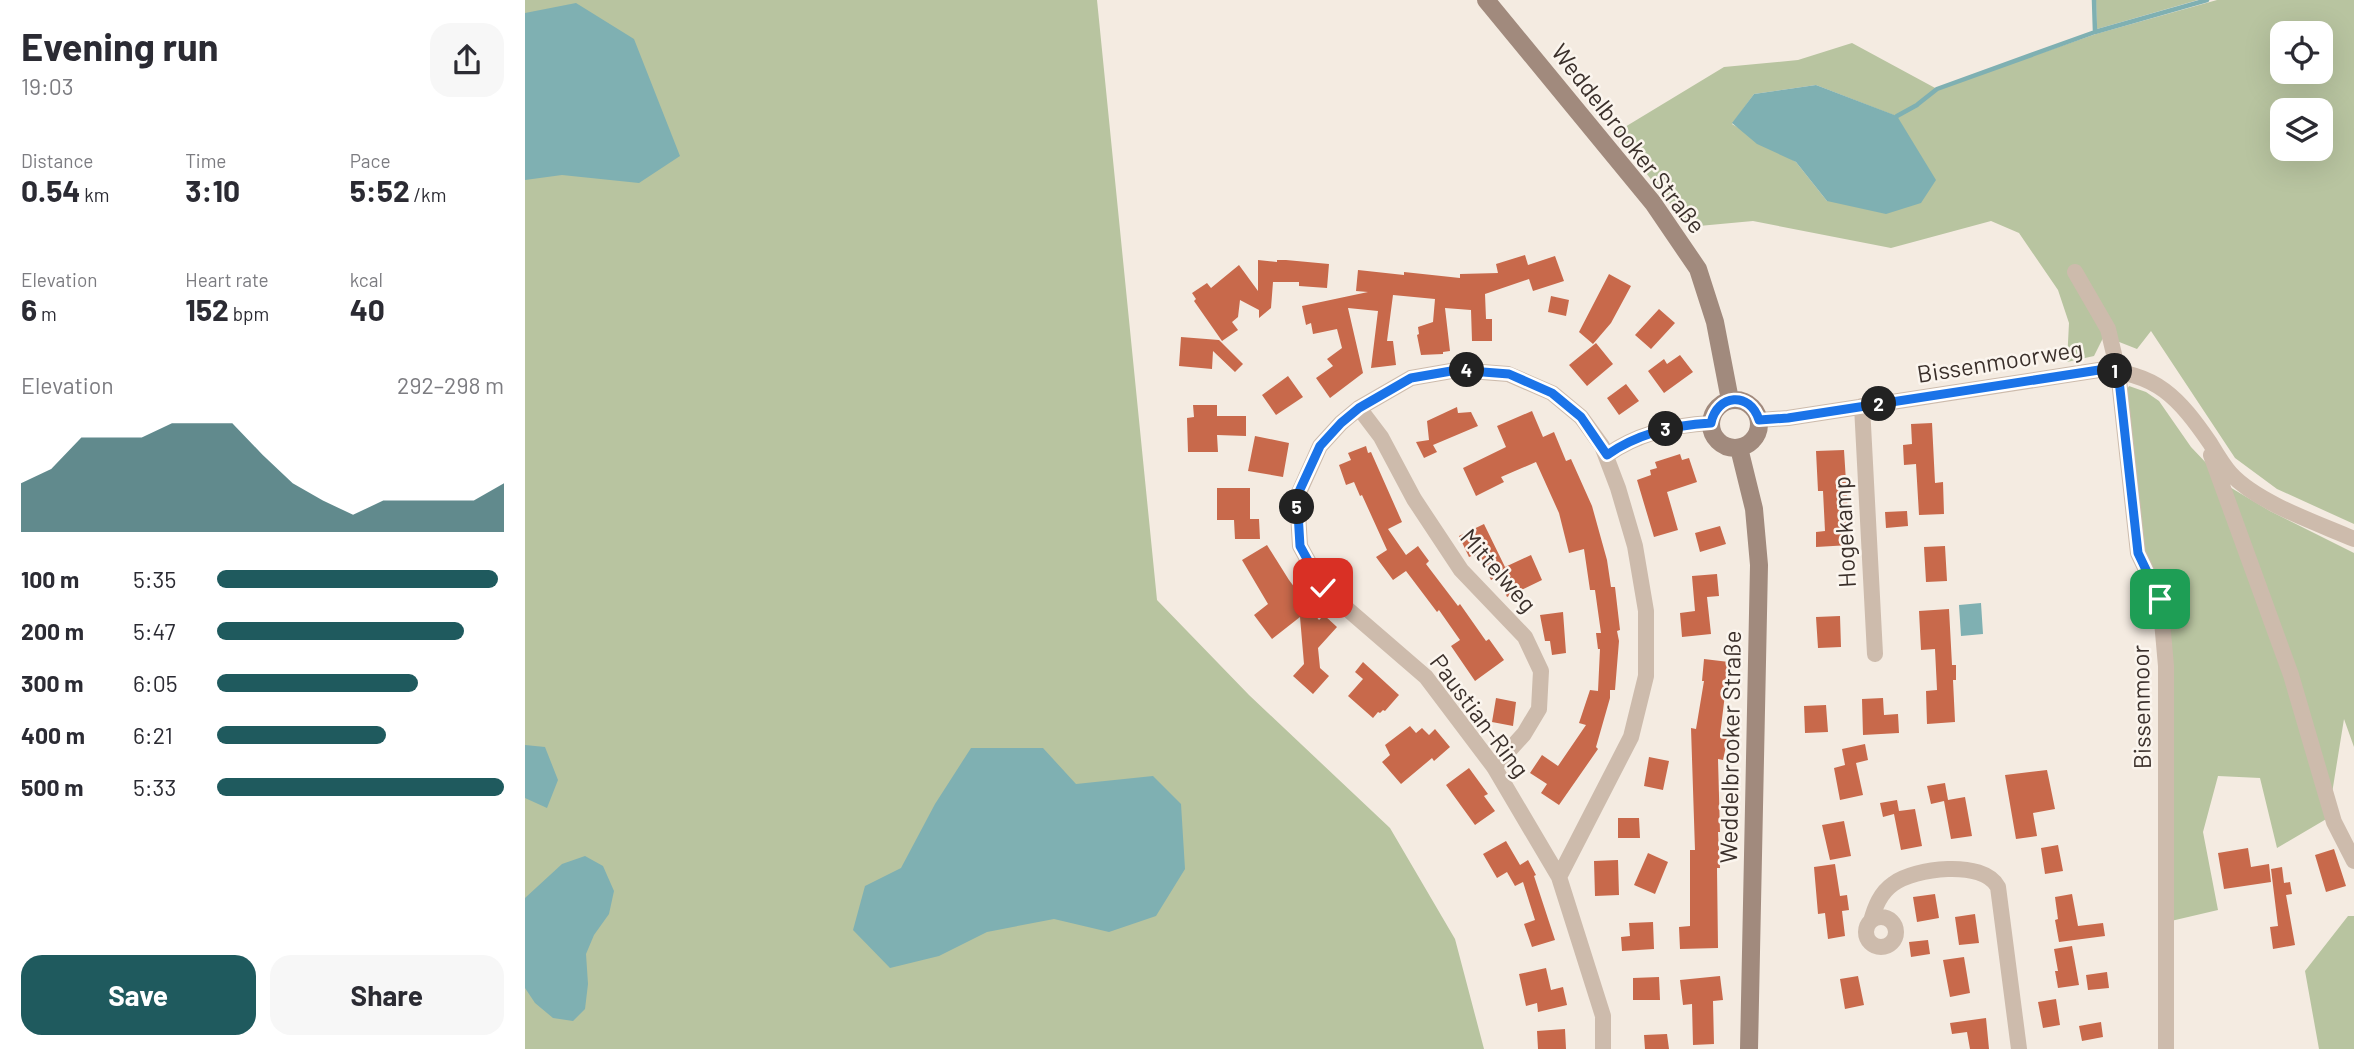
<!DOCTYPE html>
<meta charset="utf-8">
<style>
:root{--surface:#fff;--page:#f7f7f7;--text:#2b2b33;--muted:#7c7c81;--accent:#1f5a5e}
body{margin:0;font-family:Barlow,sans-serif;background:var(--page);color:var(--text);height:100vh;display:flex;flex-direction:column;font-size:26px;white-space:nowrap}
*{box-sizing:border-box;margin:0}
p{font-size:23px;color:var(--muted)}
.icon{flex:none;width:38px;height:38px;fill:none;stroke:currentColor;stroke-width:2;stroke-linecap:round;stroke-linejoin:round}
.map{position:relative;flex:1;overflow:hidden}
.sheet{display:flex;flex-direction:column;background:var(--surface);width:525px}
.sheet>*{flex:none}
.buttons{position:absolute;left:1745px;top:21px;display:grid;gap:14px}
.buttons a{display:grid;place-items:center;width:63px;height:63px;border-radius:14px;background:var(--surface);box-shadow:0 7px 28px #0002;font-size:35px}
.pin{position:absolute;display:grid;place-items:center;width:60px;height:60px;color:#fff;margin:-30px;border-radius:14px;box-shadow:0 4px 10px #0006}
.km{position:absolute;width:35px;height:35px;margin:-18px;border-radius:50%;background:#222;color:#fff;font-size:19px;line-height:35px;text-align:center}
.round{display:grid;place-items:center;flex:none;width:74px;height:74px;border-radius:21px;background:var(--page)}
.head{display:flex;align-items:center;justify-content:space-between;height:119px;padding:0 21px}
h1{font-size:38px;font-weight:700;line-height:52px}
.metrics{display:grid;grid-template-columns:repeat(3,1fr);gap:10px;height:119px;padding:7px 21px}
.metrics div{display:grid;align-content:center}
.metrics b{font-size:30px;font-weight:700}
.metrics small{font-size:19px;font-weight:400}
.metrics p{font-size:19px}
.chart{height:196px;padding:14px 21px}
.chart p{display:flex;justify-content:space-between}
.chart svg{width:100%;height:126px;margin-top:7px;fill:var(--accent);opacity:.7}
.button{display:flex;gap:14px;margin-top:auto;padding:14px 21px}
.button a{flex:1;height:80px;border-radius:21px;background:var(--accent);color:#fff;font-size:28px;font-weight:700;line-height:80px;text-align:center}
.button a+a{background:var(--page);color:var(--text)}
ul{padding:0 21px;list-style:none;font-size:23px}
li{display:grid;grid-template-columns:112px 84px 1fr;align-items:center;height:52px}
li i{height:18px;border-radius:9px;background:var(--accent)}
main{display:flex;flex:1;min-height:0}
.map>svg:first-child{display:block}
.green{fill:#b8c4a0;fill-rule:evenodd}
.water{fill:#7fb0b2}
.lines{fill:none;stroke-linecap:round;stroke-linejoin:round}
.stream{stroke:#7fb0b2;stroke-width:4.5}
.building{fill:#c8694b}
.street{stroke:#cdbbac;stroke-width:16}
.secondary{stroke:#a18a7d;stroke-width:18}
.route-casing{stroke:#fff;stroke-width:14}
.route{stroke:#1a73e8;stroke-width:9}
.labels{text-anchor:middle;stroke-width:5;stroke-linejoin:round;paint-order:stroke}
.street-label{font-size:24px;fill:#3b302b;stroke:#fbf5ee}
</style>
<main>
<section class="sheet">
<div class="head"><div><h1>Evening run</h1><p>19:03</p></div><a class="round"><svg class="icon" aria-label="share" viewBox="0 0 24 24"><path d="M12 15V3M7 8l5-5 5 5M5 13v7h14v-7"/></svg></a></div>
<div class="metrics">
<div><p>Distance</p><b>0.54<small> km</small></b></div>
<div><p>Time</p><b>3:10</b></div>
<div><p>Pace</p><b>5:52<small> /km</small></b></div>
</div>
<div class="metrics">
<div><p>Elevation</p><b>6<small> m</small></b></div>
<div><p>Heart rate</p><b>152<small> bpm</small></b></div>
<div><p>kcal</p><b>40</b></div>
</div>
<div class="chart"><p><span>Elevation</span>292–298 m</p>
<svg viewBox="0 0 160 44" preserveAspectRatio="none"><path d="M0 44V27L10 22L20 11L30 11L40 11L50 6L60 6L70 6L80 17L90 27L100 33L110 38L120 33L130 33L140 33L150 33L160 27V44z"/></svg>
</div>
<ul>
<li><b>100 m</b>5:35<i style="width:98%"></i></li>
<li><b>200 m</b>5:47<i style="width:86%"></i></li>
<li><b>300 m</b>6:05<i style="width:70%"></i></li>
<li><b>400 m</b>6:21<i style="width:59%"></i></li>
<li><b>500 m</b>5:33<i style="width:100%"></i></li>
</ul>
<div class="button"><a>Save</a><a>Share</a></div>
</section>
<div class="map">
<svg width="1829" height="1049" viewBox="0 0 1829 1049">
<rect width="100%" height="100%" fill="#f4ebe1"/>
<path class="green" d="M0 0H572L632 600 724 695 865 828 930 939 959 1049H0Z
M1571 0H1673L1572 29Z
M1692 0H1829V524L1752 489 1710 458 1626 331 1612 349 1579 336 1569 356 1542 362 1544 323 1533 290 1494 233 1466 221 1366 248 1228 221 1163 227 1090 133 1199 67 1273 60 1327 43 1412 89 1571 34ZM1757 33H1796V72H1757ZM1291 85 1371 116 1410 180 1302 201 1271 162 1207 124 1229 94ZM1757 110H1796V149H1757Z
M1604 386 1621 392 1634 401 1666 447 1703 486 1745 511 1829 553V747L1819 719 1803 818 1752 848 1735 778 1693 776 1678 832 1693 910 1646 921V664L1617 554 1600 393Z
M1823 916H1829V1049H1794L1780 971Z"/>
<path class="water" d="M51 3 109 39 155 156 114 183 37 175 0 180V13Z
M1291 85 1372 116 1411 180 1396 203 1361 214 1302 201 1271 162 1232 144 1207 123 1229 94Z
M1456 603 1458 634 1436 636 1434 605Z
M0 745 20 747 33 780 22 808 0 798Z
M446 748H518L551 784 628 776 656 804 660 869 631 916 584 932 529 919 462 932 414 956 365 968 328 930 340 886 376 868 410 804Z
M60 856 78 866 89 891 84 914 69 935 61 954 63 984 60 1009 48 1021 28 1018 10 1003 0 988V898L37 864Z"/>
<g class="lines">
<path class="stream" d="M1570 32 1682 0
M1393 104 1412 89 1570 32 1569 0
M1372 116 1392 105"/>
</g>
<path class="building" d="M1000 255 1003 265 1030 256 1039 281 1008 291 1004 279 960 294 961 319H967V341H947L946 310 920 308 925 351 918 352V354L896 355 892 335 894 334 893 327 908 322 910 299 868 295 862 341H868L871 365 846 368 853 311 823 308 838 373 805 398 791 378 808 366 802 359 817 348 812 329 788 334 786 323 781 325 777 306 843 292 831 291 833 270 879 275V272L935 278V274L973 273 971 264Z
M733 260 752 262V260H761L804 264 802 288 774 286V282H748L746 308 734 318V310L715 300 713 317 707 322 713 330 697 341 669 301 671 299 667 293 682 283 686 288 714 265 733 291Z
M1084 274 1106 286 1086 323 1068 344 1054 332Z
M1026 296 1044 300 1041 316 1023 312Z
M1134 309 1150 323 1126 349 1110 335Z
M656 337 694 340 718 364 710 372 688 351 687 369 654 366Z
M1071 343 1088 364 1062 386 1044 365Z
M1155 355 1168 372 1139 393 1123 371 1139 359 1142 364Z
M763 376 778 397 751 415 737 395Z
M1101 384 1114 401 1094 415 1082 398Z
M668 405H692V416H721V436L692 435 693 452H663L662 418 669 417Z
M932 407 933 413 946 412 953 426 908 445 912 452 899 458 891 442 904 440 902 421Z
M1007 411 1018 437 1029 432 1041 461 1046 459 1067 506 1082 560 1086 587H1090L1095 630 1092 631 1094 641 1090 690H1085V698L1071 747 1073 749 1034 805 1016 793 1022 784 1005 773 1017 755 1033 766 1061 725 1054 723 1065 690 1073 691 1075 649H1073L1071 633H1076L1070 590H1065L1059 549 1044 553 1034 513 1011 462 976 477 979 482 951 496 938 468 981 447 972 426Z
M1407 423 1410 483 1418 482 1419 514 1394 515 1391 464 1379 465 1378 445 1387 444 1386 424Z
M730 436 764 443 758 477 723 471Z
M841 446 843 453 846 452 877 522 863 529 881 555 893 546 904 561 901 564 933 606 935 604 961 641 964 639 979 660 950 681 926 646 935 640 914 610 912 612 881 571 868 580 851 557 862 550 837 495 835 496 829 482 821 485 814 465 826 460 823 453Z
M1319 450 1325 545 1291 547V532L1300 531 1298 491H1293L1291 451Z
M1155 454 1157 460 1164 458 1172 482 1142 492 1153 530 1129 537 1112 480 1126 475 1125 470 1132 468 1130 462Z
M692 488H725V519H734L735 539H710L709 520H692Z
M1382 511 1383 526 1361 528 1360 512Z
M959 524 980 567 1006 555 1017 580 982 597 973 577 966 580 956 558 952 560 949 555 944 557 934 536Z
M1195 526 1201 544 1175 552 1170 533Z
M742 545 764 580 794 620 799 615 812 627 793 648 795 668 804 676 788 694 768 676 779 664 775 617 747 639 729 615 743 604 717 560Z
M1420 546 1422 581 1401 582 1399 547Z
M1192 574 1194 596 1182 597 1186 634 1157 637 1155 613 1170 611 1167 576Z
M1424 609 1427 665H1431V680H1428L1430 722 1402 724 1401 691 1412 690 1410 649 1396 650 1394 611Z
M1038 612 1041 653 1027 655 1025 641H1020L1015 615Z
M1315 616 1316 647 1293 648 1291 617Z
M1179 659 1204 662 1195 735 1203 737 1198 760 1193 759 1195 832H1193L1195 868H1192L1193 948 1155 949 1154 927 1165 926V850H1170L1166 728 1171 729 1179 681H1177Z
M838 662 874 695 860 711 858 710 855 713 853 712 848 718 823 696 838 679 830 672Z
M971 698 991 702 988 726 967 722Z
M1358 698 1359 715 1373 714 1374 733 1338 735 1337 699Z
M1301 705 1303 732 1280 733 1279 706Z
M885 726 891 733 897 728 904 735 910 729 925 747 909 761 907 758 876 784 857 762 865 755 860 745Z
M1340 744 1343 760 1331 763 1338 795 1315 800 1309 768 1320 765 1317 749Z
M1124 757 1144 761 1138 790 1119 786Z
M944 768 963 794 959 796 970 811 950 825 921 785Z
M1522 770 1530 809 1508 813 1512 836 1491 839 1480 775Z
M1420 783 1423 800 1440 797 1447 836 1426 839 1419 801 1406 804 1402 786Z
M1372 800 1374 811 1390 809 1397 846 1376 850 1369 814 1358 817 1355 803Z
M1093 818H1114L1115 838H1093Z
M1319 821 1326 856 1305 860 1297 825Z
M981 841 995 865 1003 860 1011 875 1009 876 1030 940 1007 947 999 924 1010 920 998 882 990 886 982 872 972 878 958 854Z
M1533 845 1538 871 1520 874 1516 848Z
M1723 848 1726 867 1744 864 1746 882 1699 889 1693 853Z
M1809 849 1821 886 1801 892 1790 855Z
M1123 853 1143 862 1130 894 1109 885Z
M1093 860 1094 895 1070 896 1069 861Z
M1310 864 1315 896 1322 895 1324 910 1317 911 1320 936 1303 939 1300 913 1293 914 1289 867Z
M1757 867 1759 883 1765 882 1767 894 1761 895 1770 945 1748 949 1745 927 1753 926 1746 869Z
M1410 894 1414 918 1392 922 1388 897Z
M1547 894 1553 926 1578 923 1580 936 1534 942 1530 920 1533 919 1530 897Z
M1450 914 1454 943 1434 945 1430 917Z
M1128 922 1129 949 1097 951 1096 937 1105 936 1104 923Z
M1403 940 1405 954 1386 957 1384 942Z
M1547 946 1554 985 1533 988 1530 971H1533L1529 949Z
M1439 957 1445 993 1425 997 1418 960Z
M1021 968 1026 990 1038 987 1042 1005 1013 1012 1012 1003 1001 1006 994 974Z
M1582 972 1584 988 1563 990 1561 975Z
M1195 976 1198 1000 1188 1001 1189 1044 1168 1045 1167 1004 1158 1005 1155 980Z
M1333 976 1339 1005 1320 1009 1315 979Z
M1134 977 1135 1000H1108V978Z
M1531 999 1535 1025 1518 1028 1513 1002Z
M1461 1018 1464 1049H1445L1442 1032 1427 1034 1425 1023Z
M1576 1022 1578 1037 1557 1041 1554 1026Z
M1040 1029 1041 1049H1013L1012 1031Z
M1142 1034 1144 1049H1120L1119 1035Z"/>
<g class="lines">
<path class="street" d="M1550 272 1583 329 1593 371 1613 553 1635 599 1641 666V1049
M1337 406 1350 654
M834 408 856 437 889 499 936 570 1000 637 1016 671 1014 709 999 734 969 767
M1234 420 1263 418 1574 370C1631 372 1654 398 1685 443 1691 453 1698 465 1706 474 1733 503 1792 523 1829 539
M1082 455C1113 433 1148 425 1186 423
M1686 455 1766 675 1809 822 1829 861
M1034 877 1106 737 1121 676V611L1110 546 1093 488 1077 446 1056 417 1027 393 983 374 932 370 886 378 834 408 816 423 795 446 772 497 775 546 798 588 901 677 969 767 1034 877 1078 1016V1049
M1341 932a15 15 0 1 1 30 0a15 15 0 1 1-30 0Z
M1346 921C1350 907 1355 893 1368 884 1389 868 1458 859 1473 887L1494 1049"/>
<path class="secondary" d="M961 0 1128 203 1173 269 1190 322 1205 400
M1186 424a24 24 0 1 1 48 0a24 24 0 1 1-48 0Z
M1214 448 1229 509 1234 565 1224 1049"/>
</g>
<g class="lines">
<g class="route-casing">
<path id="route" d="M798 588 775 546 772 496 795 446 816 423 834 408 886 378 932 370 984 374 1027 393 1056 417 1082 455C1113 433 1148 425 1186 423 1192 394 1225 391 1234 420L1263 418 1574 370 1593 371 1613 553 1635 599"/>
</g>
<use href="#route" class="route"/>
</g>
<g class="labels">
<g class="street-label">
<text transform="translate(1103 139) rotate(52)" y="8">Weddelbrooker Straße</text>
<text transform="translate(1475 362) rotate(-9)" y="8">Bissenmoorweg</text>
<text transform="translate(1320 532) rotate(-93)" y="8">Hogekamp</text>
<text transform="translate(973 571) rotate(49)" y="8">Mittelweg</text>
<text transform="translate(1617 707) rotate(-91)" y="8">Bissenmoor</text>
<text transform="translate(954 716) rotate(53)" y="8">Paustian-Ring</text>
<text transform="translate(1206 747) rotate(-89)" y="8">Weddelbrooker Straße</text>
</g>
</g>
</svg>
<div class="buttons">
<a><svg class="icon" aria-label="locate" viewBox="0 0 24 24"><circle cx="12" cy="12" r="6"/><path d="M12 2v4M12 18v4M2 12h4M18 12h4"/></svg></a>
<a><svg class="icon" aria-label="layers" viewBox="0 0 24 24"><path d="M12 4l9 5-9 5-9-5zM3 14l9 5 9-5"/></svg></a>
</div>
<div class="pin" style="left:1635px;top:599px;background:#1e9e55"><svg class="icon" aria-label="arrive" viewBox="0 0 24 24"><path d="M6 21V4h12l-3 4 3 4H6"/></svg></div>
<div class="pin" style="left:798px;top:588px;background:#d93025"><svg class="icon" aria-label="check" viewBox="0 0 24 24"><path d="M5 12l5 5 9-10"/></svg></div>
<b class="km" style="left:1590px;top:371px">1</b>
<b class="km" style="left:1354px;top:404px">2</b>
<b class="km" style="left:1141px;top:429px">3</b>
<b class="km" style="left:942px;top:370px">4</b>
<b class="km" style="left:772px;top:507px">5</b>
</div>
</main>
